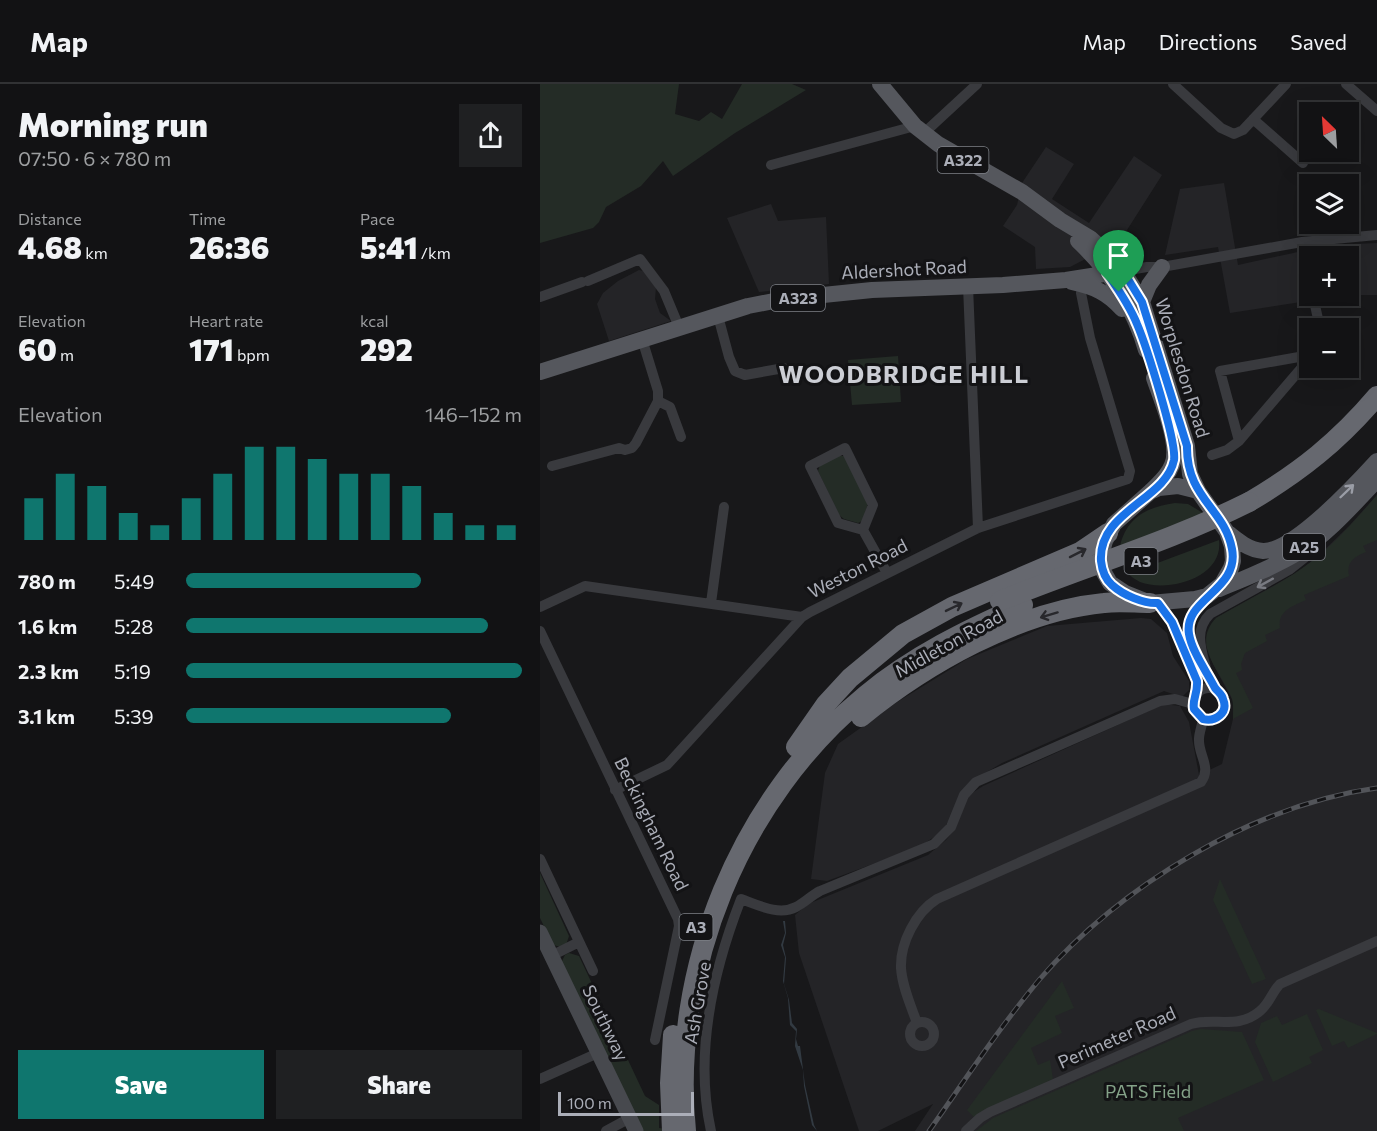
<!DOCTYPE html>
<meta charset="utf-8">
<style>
:root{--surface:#121214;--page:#1f2022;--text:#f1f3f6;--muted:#9c9ea0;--line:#313234;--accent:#0f766e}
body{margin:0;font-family:Commissioner,sans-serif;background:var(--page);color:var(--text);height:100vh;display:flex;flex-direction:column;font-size:22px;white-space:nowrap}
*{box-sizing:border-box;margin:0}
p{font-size:20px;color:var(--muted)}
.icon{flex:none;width:33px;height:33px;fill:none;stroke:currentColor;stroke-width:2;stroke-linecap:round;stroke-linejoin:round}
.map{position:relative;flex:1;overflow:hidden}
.drawer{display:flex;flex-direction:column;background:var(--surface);width:540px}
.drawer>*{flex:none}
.needle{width:39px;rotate:335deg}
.fabs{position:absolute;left:759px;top:18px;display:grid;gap:12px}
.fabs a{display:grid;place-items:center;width:60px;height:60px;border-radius:0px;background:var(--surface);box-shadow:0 6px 24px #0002,0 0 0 2px var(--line);font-size:30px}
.scale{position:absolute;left:18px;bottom:15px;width:136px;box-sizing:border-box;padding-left:6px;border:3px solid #abaeb8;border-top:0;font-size:16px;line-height:21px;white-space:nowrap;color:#abaeb8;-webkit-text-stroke:4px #131315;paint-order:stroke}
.pin{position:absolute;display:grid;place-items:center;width:51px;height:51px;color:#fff;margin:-62px -26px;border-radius:50% 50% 50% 0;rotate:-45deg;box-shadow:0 0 6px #0007}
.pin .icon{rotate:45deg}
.round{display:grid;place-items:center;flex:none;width:63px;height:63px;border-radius:0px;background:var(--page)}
.overview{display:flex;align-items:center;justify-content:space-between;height:102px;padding:0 18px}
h1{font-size:33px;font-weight:800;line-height:45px}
.stats{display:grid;grid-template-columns:repeat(3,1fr);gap:9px;height:102px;padding:6px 18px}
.stats div{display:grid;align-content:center}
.stats b{font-size:30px;font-weight:800}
.stats small{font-size:16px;font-weight:400}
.stats p{font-size:16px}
.chart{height:168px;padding:12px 18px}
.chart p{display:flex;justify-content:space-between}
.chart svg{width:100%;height:108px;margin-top:6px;stroke:var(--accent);stroke-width:6}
.button{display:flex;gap:12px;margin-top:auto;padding:12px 18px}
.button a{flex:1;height:69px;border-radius:0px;background:var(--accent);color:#fff;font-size:24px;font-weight:800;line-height:69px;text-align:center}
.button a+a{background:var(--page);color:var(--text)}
ul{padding:0 18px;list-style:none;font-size:20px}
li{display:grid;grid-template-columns:96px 72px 1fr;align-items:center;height:45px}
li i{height:15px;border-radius:8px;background:var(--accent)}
header{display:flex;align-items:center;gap:36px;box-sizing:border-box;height:84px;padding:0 30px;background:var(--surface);border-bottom:2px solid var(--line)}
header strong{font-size:28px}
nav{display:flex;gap:33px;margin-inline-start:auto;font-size:21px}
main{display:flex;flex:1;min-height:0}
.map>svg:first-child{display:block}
.built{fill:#242427}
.green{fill:#242c26}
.water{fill:#323a42}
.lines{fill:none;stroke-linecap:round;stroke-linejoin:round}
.street{stroke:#393a3e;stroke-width:10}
.secondary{stroke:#47494e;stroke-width:15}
.primary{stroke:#55575d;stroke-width:16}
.highway{stroke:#66686f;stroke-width:20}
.rail-casing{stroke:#525459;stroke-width:5}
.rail{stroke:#131315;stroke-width:3;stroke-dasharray:9;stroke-linecap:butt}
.highway-bridge{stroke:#66686f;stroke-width:20}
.oneway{stroke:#9a9da6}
.oneway2{stroke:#28282c}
.oneway3{stroke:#787a81}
.route-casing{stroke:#fff;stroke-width:12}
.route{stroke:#1a73e8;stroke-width:8}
.labels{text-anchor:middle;stroke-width:6;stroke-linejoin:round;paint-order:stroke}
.shield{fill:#131315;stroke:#7d8087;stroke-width:1.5}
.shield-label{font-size:16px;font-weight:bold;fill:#abaeb8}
.street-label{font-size:18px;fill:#abaeb8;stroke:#131315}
.park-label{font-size:18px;fill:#84a288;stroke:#131315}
.district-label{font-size:24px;font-weight:bold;letter-spacing:1.5px;fill:#ccced5;stroke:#131315}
</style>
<header>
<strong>Map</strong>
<nav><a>Map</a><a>Directions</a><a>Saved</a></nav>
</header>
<main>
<section class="drawer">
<div class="overview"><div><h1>Morning run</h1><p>07:50 · 6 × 780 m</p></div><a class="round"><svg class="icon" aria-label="share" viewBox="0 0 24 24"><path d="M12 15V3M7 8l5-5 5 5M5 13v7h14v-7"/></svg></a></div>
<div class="stats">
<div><p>Distance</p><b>4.68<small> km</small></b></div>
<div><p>Time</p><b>26:36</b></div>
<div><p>Pace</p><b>5:41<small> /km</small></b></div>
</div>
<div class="stats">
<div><p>Elevation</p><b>60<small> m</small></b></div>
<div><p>Heart rate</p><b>171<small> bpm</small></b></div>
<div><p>kcal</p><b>292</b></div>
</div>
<div class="chart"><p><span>Elevation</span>146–152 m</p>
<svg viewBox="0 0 160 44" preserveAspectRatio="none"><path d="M5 44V27M15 44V17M25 44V22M35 44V33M45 44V38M55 44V27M65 44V17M75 44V6M85 44V6M95 44V11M105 44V17M115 44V17M125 44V22M135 44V33M145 44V38M155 44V38"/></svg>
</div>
<ul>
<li><b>780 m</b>5:49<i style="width:70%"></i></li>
<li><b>1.6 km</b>5:28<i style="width:90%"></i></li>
<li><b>2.3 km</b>5:19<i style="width:100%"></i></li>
<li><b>3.1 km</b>5:39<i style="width:79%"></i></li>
</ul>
<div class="button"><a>Save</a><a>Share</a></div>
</section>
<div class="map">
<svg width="837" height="1047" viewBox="0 0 837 1047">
<rect width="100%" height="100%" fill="#18181a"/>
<path class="built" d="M506 63 534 80 512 115 549 139 594 72 622 91 580 157 530 183 496 185 495 163 463 142 477 121 482 99Z
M684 99 698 181 790 161 837 159V211H809L808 172H770V212H800L690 229 678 163 625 171 640 105Z
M231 120 238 137 286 133 289 200 219 208 187 134Z
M99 186 103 187 116 203 115 215 120 229 131 237 69 257 57 220 63 209 78 197Z
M837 411V1047H375L393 1020 338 1047H319L259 869 255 831 268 820 388 771 406 756 415 745 429 711 443 702 624 620 640 622 649 638 659 691 682 680 693 635V617L673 580 666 561 676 534 756 489 776 474 810 441Z
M601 534 611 535 627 549 633 572 649 597V606L642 613 624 607 462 679 430 698 403 747 379 763 287 797 271 795 285 689 298 660 354 620 427 575 507 542Z"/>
<path class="green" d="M0 0H139L135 30 159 37 171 28 182 35 202 0H252L266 6 195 49 133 92 123 77 101 102 66 123 59 138 53 144 0 159Z
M358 272 361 318 312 321 308 276Z
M297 372H304L328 420 322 437 318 439 304 435 299 431 278 387 280 381Z
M837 411V456L823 462 826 468C814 473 806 478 809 492L764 511 766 516C753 522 737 527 740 544L725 551 727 557 705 569 701 580 702 586 696 589 713 624 693 635C693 628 694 619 691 612 680 587 651 560 676 534 709 515 746 498 776 474 798 456 818 433 837 411Z
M635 419 648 420 663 429 638 441 580 462C587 433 607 423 635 419Z
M679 456C684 493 629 509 600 498 596 496 592 493 588 490Z
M0 789 29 852 26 861 21 863 13 861 0 834Z
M680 795 726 895 712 900 673 816Z
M29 869 39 872 105 1012 119 1021V1044L125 1045V1047H101L21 879 25 871Z
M522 897 534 924 515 932 522 949 491 964 498 981 510 976 513 995 434 1033 427 1026Z
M779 925 837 949V950L808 964 804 957 792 962 776 926Z
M767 930 783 966 769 973 772 979 733 998 715 958 721 939 737 932 742 941Z
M661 945 702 948 724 996 638 1034 644 1047H436L453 1034 652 947Z"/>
<path class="water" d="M243 837H245L246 849 243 861 246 874 244 900 249 916 252 939 257 945 256 955 258 962H260L265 1001 274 1041 277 1047 272 1041 264 1002 263 986 255 962 256 947 250 941 248 914 243 897 245 873 241 861 245 849Z"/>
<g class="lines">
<path class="street" d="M633 0 681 44 694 50 703 46 746 0
M806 0 837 27
M713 35 763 79
M384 49 437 0
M231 81 375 42
M762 158 770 194
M583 187 607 183H622L762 158 837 151
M48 197 100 175 124 207 139 243
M428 202 438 444
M773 212 780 244
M0 213 42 198
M178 232 189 273 195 287 205 291 244 284
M118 317 130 323 141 353
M699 357 680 287 770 271
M672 371 687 366 699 357 770 274
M12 382 79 364 85 366 92 364 96 359 118 317V307L102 255
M323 446 333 421 305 364 270 382 298 439 323 446 347 489
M667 512C662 519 654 527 651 536 643 555 668 590 677 607
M171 519 184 423
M618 519C635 540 657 582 658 609
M0 523 45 502 262 533
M0 547 138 835 139 842 115 956
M667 588C662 567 653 547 670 530L749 486 773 467
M653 620a16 16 0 1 1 32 0a16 16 0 1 1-32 0Z
M75 706 127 681 262 533 270 528 438 444 588 395 590 387 550 254 541 209
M0 775 53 887
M11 872 39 858
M370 950a12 12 0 1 1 24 0a12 12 0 1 1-24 0Z
M377 939C371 922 362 902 361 884 360 859 376 828 397 815L661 698C672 683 658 671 659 655 659 649 662 642 663 635
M0 995 58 969
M66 1047 90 1034
M171 1047C154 970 173 887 201 815 218 821 239 832 256 823 264 819 272 811 280 807L394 760 411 743 424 711 436 698 620 617 635 615 653 620
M426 1047 440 1034 450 1028 651 940C674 933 698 946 720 927 729 920 732 908 740 900L837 857"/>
<path class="secondary" d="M0 848 96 1047"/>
<path class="primary" d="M340 0 375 42 398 60 482 108 520 136 550 154 570 172 583 187 602 218 647 362 650 390 658 407 687 448 692 462 693 477 691 484 682 500 667 512 655 515 610 519 585 509 570 499 562 485 561 472 565 457 574 440 610 408 619 404 638 402 658 407
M538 157C570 187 594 224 606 266
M532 198C554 203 567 208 582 225
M602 218 609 201 622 183
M0 288 208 222 244 215 332 206 463 201 526 196 583 187
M611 407C619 399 628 392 632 381 641 361 621 315 614 294
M687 448C698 457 709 466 723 467 753 468 816 400 837 377
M679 505C706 494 734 483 759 468 788 450 813 421 837 396"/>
<path class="highway" d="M709 418C760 388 799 357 837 312
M321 633C386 580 479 527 564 519 579 517 595 519 610 519
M256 663 286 620 310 594 363 550 412 523 540 468 568 449
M132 1047 130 999 133 951
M146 1047C130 885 200 714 326 611 373 572 428 545 483 521"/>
<g class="rail-casing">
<path id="rail" d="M389 1047C425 996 459 944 499 896 580 802 713 721 837 704"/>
</g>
<use href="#rail" class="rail"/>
<path class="highway-bridge" d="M460 517C543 483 629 458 709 418"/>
</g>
<defs><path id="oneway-shaft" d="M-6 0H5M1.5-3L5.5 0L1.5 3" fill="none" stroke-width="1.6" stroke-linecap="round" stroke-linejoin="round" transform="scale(1.5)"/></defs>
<use class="oneway" href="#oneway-shaft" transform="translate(807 407) rotate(-44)"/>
<g class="oneway2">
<use href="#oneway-shaft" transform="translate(538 469) rotate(-27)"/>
<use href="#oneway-shaft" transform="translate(414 523) rotate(-26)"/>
<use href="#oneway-shaft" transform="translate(509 531) rotate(163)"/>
</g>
<use class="oneway3" href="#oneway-shaft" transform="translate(725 499) rotate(151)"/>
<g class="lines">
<g class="route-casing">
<path id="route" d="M583 187 602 218 647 362C646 414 685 425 692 465 700 506 643 515 649 550 652 568 667 588 675 604 678 608 682 610 683 615 689 629 675 638 663 635L654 625C652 615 658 610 657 597L632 538 618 519C604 520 583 511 572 501 565 495 562 486 561 477 558 427 626 416 634 376 637 358 606 261 597 240 590 222 578 205 567 189Z"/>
</g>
<use href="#route" class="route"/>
</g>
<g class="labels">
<g class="shield">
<rect x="397.5" y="63" width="51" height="26" rx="4.5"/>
<rect x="231" y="201" width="54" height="26" rx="4.5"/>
<rect x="743" y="450" width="42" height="26" rx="4.5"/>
<rect x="584.5" y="464" width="33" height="26" rx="4.5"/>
<rect x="139.5" y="830" width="33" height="26" rx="4.5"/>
</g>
<g class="shield-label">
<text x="423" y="82">A322</text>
<text x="258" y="220">A323</text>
<text x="764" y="469">A25</text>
<text x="601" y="483">A3</text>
<text x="156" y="849">A3</text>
</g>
<g class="street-label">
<text transform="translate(364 186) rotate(-3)" y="6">Aldershot Road</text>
<text transform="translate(642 284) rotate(73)" y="6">Worplesdon Road</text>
<text transform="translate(318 485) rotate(-27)" y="6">Weston Road</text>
<text transform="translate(409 560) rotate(-29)" y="6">Midleton Road</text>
<text transform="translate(111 740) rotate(64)" y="6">Beckingham Road</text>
<text transform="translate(158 919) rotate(-80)" y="6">Ash Grove</text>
<text transform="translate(65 939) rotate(64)" y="6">Southway</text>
<text transform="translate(577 954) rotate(-24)" y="6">Perimeter Road</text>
</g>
<g class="park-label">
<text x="608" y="1014">PATS Field</text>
</g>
<g class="district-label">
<text x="364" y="299">WOODBRIDGE HILL</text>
</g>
</g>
</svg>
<div class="fabs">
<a><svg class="needle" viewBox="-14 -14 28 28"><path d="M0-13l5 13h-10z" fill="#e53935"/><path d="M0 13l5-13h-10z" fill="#9c9ea0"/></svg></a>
<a><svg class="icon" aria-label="layers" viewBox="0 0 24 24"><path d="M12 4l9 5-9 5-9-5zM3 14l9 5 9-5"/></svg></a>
<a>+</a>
<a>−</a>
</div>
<div class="scale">100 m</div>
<div class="pin" style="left:579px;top:208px;background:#1e9e55"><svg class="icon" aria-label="arrive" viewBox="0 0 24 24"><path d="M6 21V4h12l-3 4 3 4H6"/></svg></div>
</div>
</main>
